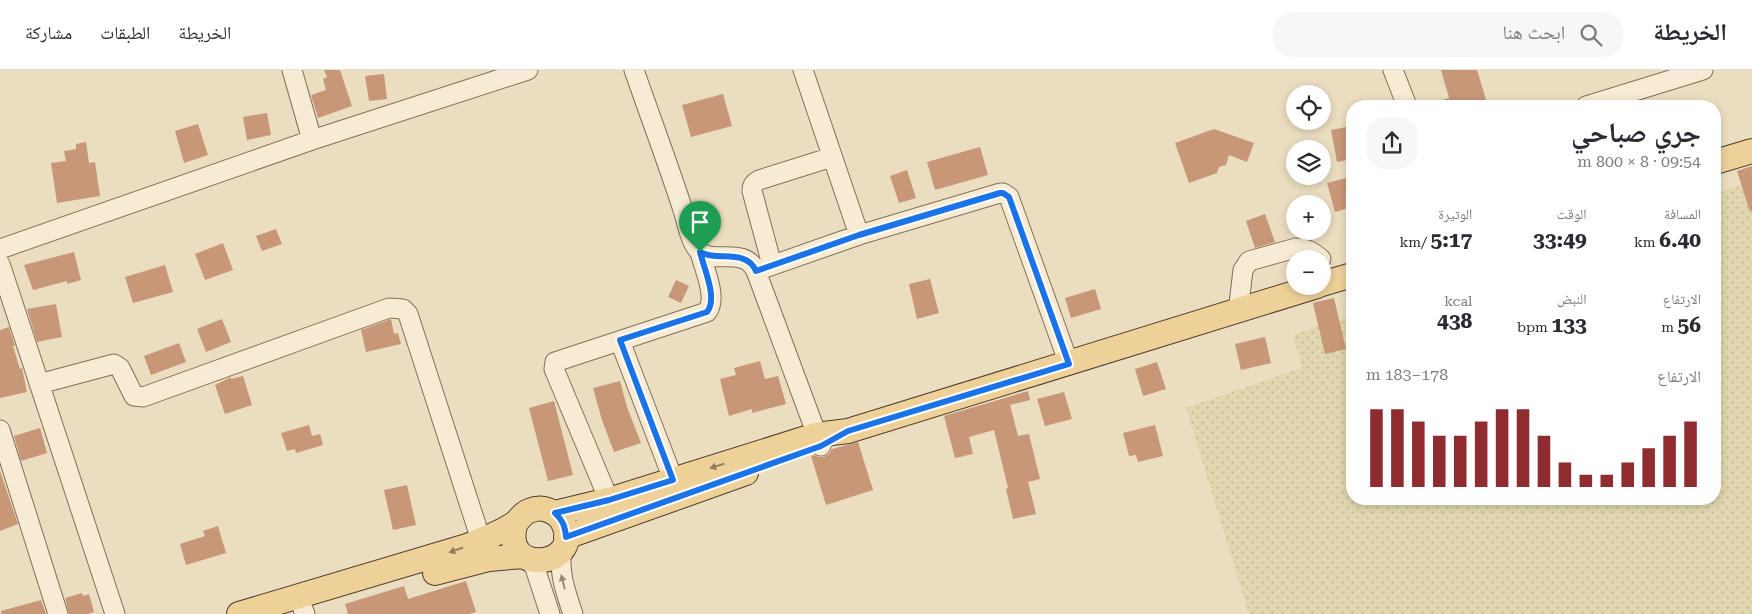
<!DOCTYPE html>
<html lang="ar">
<meta charset="utf-8">
<style>
:root{--surface:#fff;--page:#f7f7f7;--text:#2b2b33;--muted:#7c7c81;--line:#e1e1e2;--accent:#8f2c2f}
body{margin:0;font-family:"Roboto Serif","Noto Naskh Arabic",serif;background:var(--page);color:var(--text);direction:rtl;height:100vh;display:flex;flex-direction:column;font-size:19px;white-space:nowrap}
*{box-sizing:border-box;margin:0}
p{font-size:16px;color:var(--muted)}
.icon{flex:none;width:28px;height:28px;fill:none;stroke:currentColor;stroke-width:2;stroke-linecap:round;stroke-linejoin:round}
.map{position:relative;flex:1;overflow:hidden;direction:ltr}
.sheet{position:absolute;left:1346px;top:30px;width:375px;height:405px;display:flex;flex-direction:column;background:var(--surface);border-radius:20px;box-shadow:0 2px 8px #0003;direction:rtl}
.sheet>*{flex:none}
.tools{position:absolute;left:1286px;top:15px;display:grid;gap:10px}
.tools a{display:grid;place-items:center;width:45px;height:45px;border-radius:50%;background:var(--surface);box-shadow:0 2px 8px #0003;font-size:25px}
.pin{position:absolute;display:grid;place-items:center;width:42px;height:42px;color:#fff;margin:-51px -21px;border-radius:50% 50% 50% 0;rotate:-45deg;box-shadow:0 0 5px #0007}
.pin .icon{rotate:45deg}
.round{display:grid;place-items:center;flex:none;width:52px;height:52px;border-radius:20px;background:var(--page)}
.headline{display:flex;align-items:center;justify-content:space-between;height:85px;padding:0 20px}
h1{font-size:28px;font-weight:700;line-height:38px}
.figures{display:grid;grid-template-columns:repeat(3,1fr);gap:8px;height:85px;padding:5px 20px}
.figures div{display:grid;align-content:center}
.figures b{font-size:21px;font-weight:700}
.figures small{font-size:14px;font-weight:400}
.figures p{font-size:14px}
.chart{height:140px;padding:10px 20px}
.chart p{display:flex;justify-content:space-between}
.chart svg{width:100%;height:90px;margin-top:5px;stroke:var(--accent);stroke-width:6}
header{display:flex;align-items:center;gap:30px;box-sizing:border-box;height:70px;padding:0 25px;background:var(--surface);border-bottom:1px solid var(--line)}
header strong{font-size:24px}
nav{display:flex;gap:28px;margin-inline-start:auto;font-size:18px}
.search{width:350px;height:45px;background:var(--page);display:flex;align-items:center;gap:12px;box-sizing:border-box;padding:0 18px;border-radius:20px;color:var(--muted);font-size:19px}
.map>svg:first-child{display:block}
.farmland{fill:url(#farmland-dots)}
.building{fill:#c89778}
.lines{fill:none;stroke-linecap:round;stroke-linejoin:round}
.minor-casing{stroke:#836f59;stroke-width:21}
.major-casing{stroke:#513d2d;stroke-width:26}
.minor{stroke:#f7ebd3;stroke-width:19}
.major{stroke:#eed199;stroke-width:24}
.oneway{fill:#917c5b}
.oneway2{fill:#968978}
.route-casing{stroke:#fff;stroke-width:10}
.route{stroke:#1a73e8;stroke-width:6}
</style>
<header>
<strong>الخريطة</strong>
<div class="search"><svg class="icon" aria-label="search" viewBox="0 0 24 24"><circle cx="10" cy="10" r="6"/><path d="M15 15l6 6"/></svg>ابحث هنا</div>
<nav><a>الخريطة</a><a>الطبقات</a><a>مشاركة</a></nav>
</header>
<div class="map">
<svg width="1752" height="544" viewBox="0 0 1752 544">
<defs>
<pattern id="farmland-dots" width="8" height="8" patternUnits="userSpaceOnUse" patternTransform="scale(1.25)"><rect width="8" height="8" fill="#e0d7ae"/><path d="M2 2h.1M6 6h.1" fill="none" stroke="#c1b995" stroke-width="1.8" stroke-linecap="round"/></pattern>
</defs>
<rect width="100%" height="100%" fill="#ebddc0"/>
<path class="farmland" d="M1752 112V544H1249L1186 338 1302 298 1293 265 1352 246V429H1715V123Z"/>
<path class="building" d="M324 0H340L352 36 318 48 311 25 326 20 323 9 327 7Z
M1441 0H1477L1488 36H1430V34L1449 28Z
M384 4 387 29 369 31 365 6Z
M723 24 732 56 691 67 682 35Z
M267 43 271 65 247 70 243 47Z
M198 54 208 85 184 93 175 61Z
M1352 56V89L1337 92 1331 60Z
M1214 59 1254 73 1247 92 1229 85 1226 95 1219 97 1217 103 1189 113 1175 73Z
M86 72 89 93 95 92 100 126 57 133 51 93 66 91 64 81 76 79V74Z
M980 77 988 105 935 120 927 92Z
M1752 96V141L1750 142 1737 101Z
M907 100 916 128 899 133 890 106Z
M1350 107 1352 116V137L1335 142 1327 113Z
M1265 144 1275 172 1255 178 1246 151Z
M276 159 282 174 262 181 256 166Z
M223 173 233 200 205 210 195 184Z
M74 182 81 210 67 214V211L33 220 24 195Z
M165 195 173 222 133 233 125 207Z
M930 209 939 243 917 249 909 214Z
M676 210 689 216 681 233 668 227Z
M1095 219 1101 239 1071 248 1065 228Z
M1334 228 1346 279 1325 284 1313 233Z
M56 234 62 267 37 272 27 239Z
M222 249 231 272 206 282 197 259Z
M391 249 394 264 398 263 401 274 366 282 361 260Z
M9 257 15 276H13L20 299 22 298 27 322 0 328V260Z
M1265 267 1271 293 1241 300 1235 274Z
M179 273 186 292 151 305 144 286Z
M760 291 765 309 778 306 786 334 752 343V339L729 346 720 309 736 305 734 298Z
M1157 292 1166 319 1143 326 1135 299Z
M243 306 252 335 225 344 215 315 231 307V309Z
M620 311 627 337 641 373 614 382 602 350 593 318Z
M1028 321 1030 330 1010 335 1018 366 1029 364 1040 409 1028 412 1036 444 1013 449 1006 419 1008 418 994 360 969 367 973 384 955 388 944 346Z
M1064 322 1072 349 1045 356 1037 329Z
M554 331 573 405 548 411 529 338Z
M309 355 312 366 320 364 323 375 296 383 295 379 287 381 281 363Z
M1155 355 1163 386 1138 392 1136 385 1129 386 1123 363Z
M40 358 47 383 21 391 14 366Z
M858 372 873 420 826 435 811 386 814 385 819 387H824L829 384 832 379Z
M0 401 18 454 0 461Z
M407 415 416 455 393 460 384 420Z
M218 456 226 483 186 495 180 474 205 466 203 461Z
M466 511 476 542 469 544H348L345 534 404 516 408 529Z
M82 523 83 526 89 524 94 542 88 544H69L65 528Z
M41 530 46 544H1V541Z"/>
<g class="lines">
<g class="minor-casing">
<path id="minor" d="M292 0 312 70
M634 0C650 46 667 91 682 137 687 151 689 169 698 180 712 196 744 175 756 201
M803 0 859 165 756 201 821 376
M1393 0 1407 36
M1586 36 1703 0
M859 165 1000 123H1003L1009 127 1069 294
M0 179 312 70 528 0
M0 194 115 544
M772 195 752 121C752 115 754 113 759 110L832 87
M1238 242 1243 200 1249 191 1296 178C1307 178 1313 182 1321 189
M620 271 673 409
M39 314 114 294 120 298 134 326 143 327 389 238 403 239 408 244 481 470
M0 360 58 544
M609 430 554 299 555 292 707 242C718 228 704 199 700 182
M562 479C558 502 566 523 573 544
M529 489 535 498 550 544
M303 539 305 544"/>
</g>
<g class="major-casing">
<path id="major" d="M1715 92 1752 81
M1322 214 1352 205
M555 443 609 430 816 365 848 361 1317 216
M566 467 746 403
M435 503 489 489 523 486
M239 544 467 476C483 469 501 463 515 453 520 449 523 443 529 441 534 439 539 438 544 439 553 441 561 447 564 455 583 498 498 507 516 452"/>
</g>
<use href="#minor" class="minor"/>
<use href="#major" class="major"/>
</g>
<defs><path id="oneway-solid" d="M-6-.8H1V-3.2L6.5 0L1 3.2V.8H-6Z" transform="scale(1.25)"/></defs>
<g class="oneway">
<use href="#oneway-solid" transform="translate(717 396) rotate(163)"/>
<use href="#oneway-solid" transform="translate(456 480) rotate(161)"/>
</g>
<use class="oneway2" href="#oneway-solid" transform="translate(563 512) rotate(-104)"/>
<g class="lines">
<g class="route-casing">
<path id="route" d="M1000 123H1003L1009 127 1069 294 848 361 821 376 566 467C565 456 563 451 555 443L609 430 673 410 620 270 707 242C718 228 704 199 700 182 717 192 746 178 756 201L859 165Z"/>
</g>
<use href="#route" class="route"/>
</g>
</svg>
<div class="tools">
<a><svg class="icon" aria-label="locate" viewBox="0 0 24 24"><circle cx="12" cy="12" r="6"/><path d="M12 2v4M12 18v4M2 12h4M18 12h4"/></svg></a>
<a><svg class="icon" aria-label="layers" viewBox="0 0 24 24"><path d="M12 4l9 5-9 5-9-5zM3 14l9 5 9-5"/></svg></a>
<a>+</a>
<a>−</a>
</div>
<div class="pin" style="left:700px;top:182px;background:#1e9e55"><svg class="icon" aria-label="arrive" viewBox="0 0 24 24"><path d="M6 21V4h12l-3 4 3 4H6"/></svg></div>
<section class="sheet">
<div class="headline"><div><h1>جري صباحي</h1><p>09:54 · 8 × 800 m</p></div><a class="round"><svg class="icon" aria-label="share" viewBox="0 0 24 24"><path d="M12 15V3M7 8l5-5 5 5M5 13v7h14v-7"/></svg></a></div>
<div class="figures">
<div><p>المسافة</p><b>6.40<small> km</small></b></div>
<div><p>الوقت</p><b>33:49</b></div>
<div><p>الوتيرة</p><b>5:17<small> /km</small></b></div>
</div>
<div class="figures">
<div><p>الارتفاع</p><b>56<small> m</small></b></div>
<div><p>النبض</p><b>133<small> bpm</small></b></div>
<div><p>kcal</p><b>438</b></div>
</div>
<div class="chart"><p><span>الارتفاع</span>178–183 m</p>
<svg viewBox="0 0 160 44" preserveAspectRatio="none"><path d="M5 44V6M15 44V6M25 44V12M35 44V19M45 44V19M55 44V12M65 44V6M75 44V6M85 44V19M95 44V32M105 44V38M115 44V38M125 44V32M135 44V25M145 44V19M155 44V12"/></svg>
</div>
</section>
</div>
